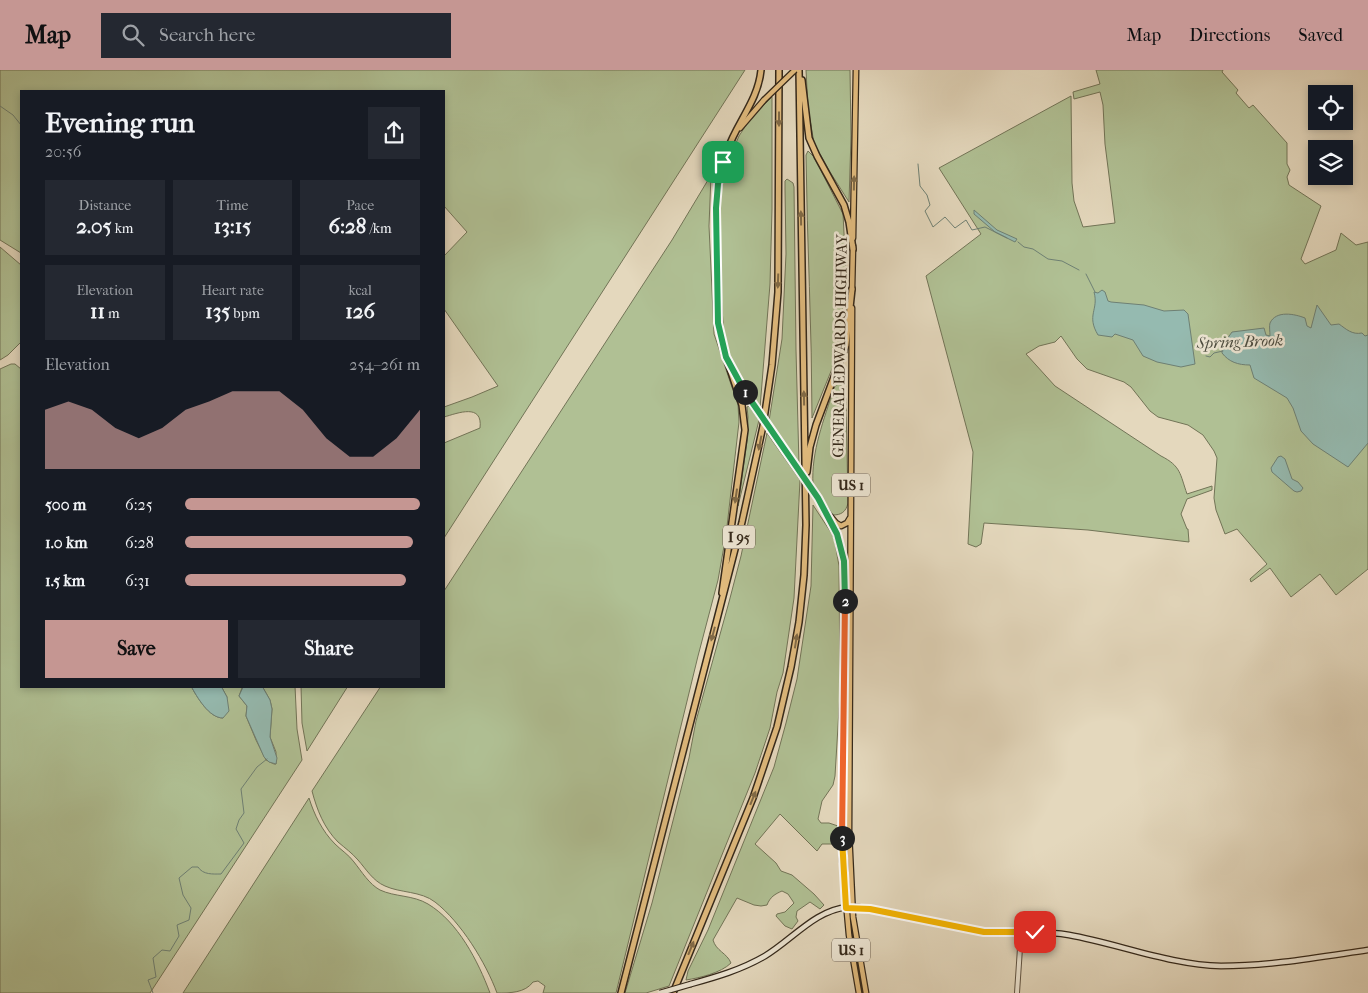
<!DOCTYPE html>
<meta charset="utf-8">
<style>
:root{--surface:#171b24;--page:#242831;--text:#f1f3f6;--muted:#9ea1a6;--accent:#c59692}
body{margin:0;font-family:"IM FELL French Canon",serif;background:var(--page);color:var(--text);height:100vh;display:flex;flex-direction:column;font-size:19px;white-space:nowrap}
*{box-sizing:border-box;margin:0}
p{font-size:16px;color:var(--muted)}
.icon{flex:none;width:28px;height:28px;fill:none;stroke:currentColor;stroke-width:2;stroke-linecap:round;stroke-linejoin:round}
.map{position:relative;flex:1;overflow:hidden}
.side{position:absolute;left:20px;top:20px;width:425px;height:598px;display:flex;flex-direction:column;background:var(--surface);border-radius:0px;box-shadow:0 2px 8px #0003}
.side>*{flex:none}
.fabs{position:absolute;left:1308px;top:15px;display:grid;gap:10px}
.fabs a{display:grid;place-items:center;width:45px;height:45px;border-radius:0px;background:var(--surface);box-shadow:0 2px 8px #0003;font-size:25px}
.pin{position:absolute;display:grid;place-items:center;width:42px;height:42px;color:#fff;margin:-21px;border-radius:10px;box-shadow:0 2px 8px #0006}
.km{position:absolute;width:25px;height:25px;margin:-12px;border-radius:50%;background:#222;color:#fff;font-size:14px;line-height:25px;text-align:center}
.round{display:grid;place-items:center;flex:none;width:52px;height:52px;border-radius:0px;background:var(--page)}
.headline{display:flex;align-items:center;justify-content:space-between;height:85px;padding:0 25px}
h1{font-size:28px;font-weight:700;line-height:38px}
.metrics{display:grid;grid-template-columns:repeat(3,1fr);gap:8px;height:85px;padding:5px 25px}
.metrics div{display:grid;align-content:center;border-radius:0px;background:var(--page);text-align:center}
.metrics b{font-size:21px;font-weight:700}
.metrics small{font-size:14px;font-weight:400}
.metrics p{font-size:14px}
.chart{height:140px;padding:10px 25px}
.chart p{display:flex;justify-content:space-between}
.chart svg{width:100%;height:90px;margin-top:5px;fill:var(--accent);opacity:.7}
.button{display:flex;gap:10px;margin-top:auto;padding:10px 25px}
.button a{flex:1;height:58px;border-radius:0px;background:var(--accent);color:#111;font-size:20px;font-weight:700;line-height:58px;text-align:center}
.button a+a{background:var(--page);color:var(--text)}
ul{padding:0 25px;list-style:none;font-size:16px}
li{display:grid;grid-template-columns:80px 60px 1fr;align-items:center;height:38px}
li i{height:12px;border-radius:6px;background:var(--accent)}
header{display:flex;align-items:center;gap:30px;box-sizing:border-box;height:70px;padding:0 25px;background:var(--accent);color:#111}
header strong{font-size:24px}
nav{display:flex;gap:28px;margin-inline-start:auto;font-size:18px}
.search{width:350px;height:45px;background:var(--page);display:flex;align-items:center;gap:12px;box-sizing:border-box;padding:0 18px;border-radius:0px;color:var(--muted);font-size:19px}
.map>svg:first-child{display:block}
.green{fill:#b0c094;stroke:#727457}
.water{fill:#95bab0;stroke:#6e8074}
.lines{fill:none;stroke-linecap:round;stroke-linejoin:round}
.stream{stroke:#6e8074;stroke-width:1}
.tertiary-casing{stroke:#605443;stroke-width:6}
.secondary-casing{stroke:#34281a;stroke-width:7}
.primary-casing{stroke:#34281a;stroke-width:7}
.motorway-casing{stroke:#34281a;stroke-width:8}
.tertiary{stroke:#ede6d4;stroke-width:4}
.secondary{stroke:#ede6d4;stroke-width:4.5}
.primary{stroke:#e2bc7e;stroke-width:4.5}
.motorway{stroke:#e2bc7e;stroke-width:5}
.secondary-bridge-casing{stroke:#34281a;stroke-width:7;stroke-linecap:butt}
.primary-bridge-casing{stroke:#34281a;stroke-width:7;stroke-linecap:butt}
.secondary-bridge{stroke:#ede6d4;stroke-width:4.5}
.primary-bridge{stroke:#e2bc7e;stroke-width:4.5}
.oneway{fill:#826b47}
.split-1-casing{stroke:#fff;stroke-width:10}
.split-2-casing{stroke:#fff;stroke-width:10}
.split-3-casing{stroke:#fff;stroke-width:10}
.split-4-casing{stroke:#fff;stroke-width:10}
.split-1{stroke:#22a559;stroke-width:6}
.split-2{stroke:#22a559;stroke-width:6}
.split-3{stroke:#f0652b;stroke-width:6}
.split-4{stroke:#f5b400;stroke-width:6}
.labels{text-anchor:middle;stroke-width:5;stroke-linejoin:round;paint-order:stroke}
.shield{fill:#ede6d4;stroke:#6c6152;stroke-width:1}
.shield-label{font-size:14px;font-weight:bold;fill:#34281a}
.street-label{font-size:15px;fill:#34281a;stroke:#ede6d4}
.water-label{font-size:16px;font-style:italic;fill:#4c4c40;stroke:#ede6d4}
</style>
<header>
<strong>Map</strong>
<div class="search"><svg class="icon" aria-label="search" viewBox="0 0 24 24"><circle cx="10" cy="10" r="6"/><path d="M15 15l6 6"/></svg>Search here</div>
<nav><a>Map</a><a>Directions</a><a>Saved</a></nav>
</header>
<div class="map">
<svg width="1368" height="923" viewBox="0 0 1368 923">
<rect width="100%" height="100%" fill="#e4d8bd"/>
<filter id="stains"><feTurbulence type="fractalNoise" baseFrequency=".004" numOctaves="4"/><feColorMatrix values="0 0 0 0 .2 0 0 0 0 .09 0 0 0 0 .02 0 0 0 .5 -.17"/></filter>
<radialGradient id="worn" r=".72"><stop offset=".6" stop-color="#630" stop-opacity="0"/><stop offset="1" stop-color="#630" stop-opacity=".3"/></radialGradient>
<path class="green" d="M0 0H745L444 468V373L480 358C483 333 458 343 444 347V337L472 327 498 316 444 239V186L467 162 444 136V21H21V183L0 170Z
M806 0H850L851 66 849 132 830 102 814 73 808 38Z
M1096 0H1223L1222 2 1238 20 1236 23 1249 38 1253 35 1287 73V94L1290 100 1287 107 1289 115 1321 136 1301 189 1305 194 1336 180 1341 163 1356 175 1368 172V499L1336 525 1320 504 1291 527 1270 498 1251 512 1250 509 1267 494 1237 459 1225 464 1216 440 1214 428 1217 388 1214 381 1203 365 1188 355 1158 347 1150 341 1131 317 1124 312 1087 299 1077 289 1061 266 1055 272 1039 276 1026 284 1055 316 1161 386C1181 396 1180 404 1187 424L1212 416V420L1187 429 1181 444 1187 459H1188L1189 472 1088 460 984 453 981 474 976 477 968 474 973 382 926 206 981 164 939 98 1071 26 1072 113 1074 131 1083 157 1115 153 1105 74 1103 35 1100 22 1074 29 1073 22 1100 14Z
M772 27V139L770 214 760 338 739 306 728 282 724 266 721 225 720 125 725 98 739 66 750 49Z
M808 81 814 87 843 144 846 202 838 284 812 348C812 260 807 173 806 85Z
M711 105 709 156 714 264 738 335 739 352 726 465 718 510 698 586 616 923H543L545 916 538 911 533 912C525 923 510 923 497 923 486 893 461 852 435 832 421 821 400 823 385 816 373 811 366 799 358 790 352 783 345 778 338 772 324 758 317 740 312 721L381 616H444V521L672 170Z
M787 109 793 113 794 117 796 280 799 395 769 351 782 269 786 184 785 119V111Z
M0 177 21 195V272L8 285 0 290Z
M11 294H15L21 299V616H191C197 627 209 648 223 648L227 627 221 616H245L242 618 239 626 247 636 246 646 256 670 266 690 274 694H276V682L270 667 272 639 270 630 262 616H295L297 659 302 690 150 923H0V299Z
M840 314 844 319 846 329 848 433C846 442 841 445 833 445L813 415C811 381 824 350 834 318L836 315Z
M749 336 759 350 738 436 747 371 748 347 747 337Z
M767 363 800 410 794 528 783 603 777 622 770 658 755 703 669 916 646 923H625L652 833 689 688 696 651 729 532 741 486Z
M813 435 834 467 839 496 840 623 835 706 833 715 822 731 818 749 821 753H829L838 756V761L835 774H822L817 781 780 744 755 774 776 793 781 801 792 805 814 824 824 835 820 839 810 832 797 841 796 847 798 851 792 859 785 856 776 846 777 844 785 842 794 833 788 824 782 821C775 824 770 827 767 835L761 836 754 835 737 828 713 870C716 881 727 883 731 893 721 903 699 908 686 910L688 901 708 860 774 697 786 653 797 609 811 516Z
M301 616H348L307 681 302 653Z
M309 728C314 744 322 761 335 774 341 780 349 785 354 792 362 802 369 814 380 820 395 827 413 825 428 834 458 852 478 891 490 923H183Z"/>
<path class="water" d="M974 140 997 160 1017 169 1015 172 995 162 974 144Z
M1102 220 1105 222 1108 231 1111 232 1144 235 1164 241 1184 240 1188 244 1195 294 1181 297 1157 292 1143 286 1133 270 1115 264 1112 267 1098 265C1086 245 1099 240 1094 222L1098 223Z
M1317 235 1331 255 1339 254C1346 259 1352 265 1362 263L1365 266 1368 265V373L1348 397 1313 374 1301 361 1293 338 1287 328 1254 308 1250 295C1238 295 1229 292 1222 283V276L1232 262 1264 258 1266 265 1270 266C1270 262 1269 256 1270 253 1276 240 1295 244 1305 248L1307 256 1311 258Z
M1281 386 1285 389 1292 409 1298 412 1303 418 1301 421 1297 422 1294 421 1272 402 1271 398 1278 387Z
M191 616H221L227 627 229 641 223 648C209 648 197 627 191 616Z
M262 616 270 630 272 639 270 667 277 688 276 694 269 692 264 687 246 646 247 636 239 626 243 617Z"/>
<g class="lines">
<path class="stream" d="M0 36 13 45 21 55
M918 94 920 116 927 125 930 135 925 141 933 157 945 147 955 158 966 150 972 160 985 157 1007 168
M1018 172 1024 177 1033 179 1048 189 1062 191 1079 200
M1086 204 1095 222
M1206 286 1210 287 1214 283 1223 281
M153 923 148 910 156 907 153 888 162 880 170 881 179 866 177 855 189 850 191 838 183 825 179 808 192 797H198C203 805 213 804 221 804L244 773 236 759 239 750 244 743 241 719 257 697 267 689"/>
<g class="tertiary-casing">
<path id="tertiary" d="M1017 923 1021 863"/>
</g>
<g class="secondary-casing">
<path id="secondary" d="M691 914C716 907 741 900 765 886 792 870 815 840 848 837 863 836 879 840 893 843 922 849 950 857 979 861 1009 865 1039 860 1069 865 1119 874 1171 895 1221 896 1270 896 1320 887 1368 880"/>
</g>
<g class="primary-casing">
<path id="primary" d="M740 58 764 30
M728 80 719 109 716 132 718 253C722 287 737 307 754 336
M853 168 856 0
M852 220 853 176
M852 238 849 762 853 847 866 923
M775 366 791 390
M818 428C836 458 843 480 845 514L842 788 849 865 859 923
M831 447 836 453 841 456 847 453 850 448"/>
</g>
<g class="motorway-casing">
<path id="motorway" d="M802 10 809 68 817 86 844 135 849 152 853 179
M727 81C737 52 758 31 761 0
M807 402 810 377 816 355 846 275 852 219
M722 523 745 360 742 335 728 293
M621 923 742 452 763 356 772 295 778 222 779 0
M673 923 753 728 777 657 791 597 799 552 804 505 806 455 799 0"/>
</g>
<use href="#tertiary" class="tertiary"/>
<use href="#secondary" class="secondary"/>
<use href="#primary" class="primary"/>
<use href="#motorway" class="motorway"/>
<g class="secondary-bridge-casing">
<path id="secondary-bridge" d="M660 923 691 914"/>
</g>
<g class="primary-bridge-casing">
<path id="primary-bridge" d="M764 30 795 0
M754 336 775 366
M791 390 818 428"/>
</g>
<use href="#secondary-bridge" class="secondary-bridge"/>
<use href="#primary-bridge" class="primary-bridge"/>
</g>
<defs><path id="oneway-solid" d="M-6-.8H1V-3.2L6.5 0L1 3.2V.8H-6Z" transform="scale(1.25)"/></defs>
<g class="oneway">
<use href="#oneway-solid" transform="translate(779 49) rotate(90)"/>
<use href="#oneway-solid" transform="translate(854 113) rotate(-89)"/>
<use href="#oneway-solid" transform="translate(801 148) rotate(-91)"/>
<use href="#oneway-solid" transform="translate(778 211) rotate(92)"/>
<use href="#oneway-solid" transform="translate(804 328) rotate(-91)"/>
<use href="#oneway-solid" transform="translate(760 373) rotate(101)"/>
<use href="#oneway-solid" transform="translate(736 426) rotate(98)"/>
<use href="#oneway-solid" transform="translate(713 564) rotate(105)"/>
<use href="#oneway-solid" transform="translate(796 571) rotate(-81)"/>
<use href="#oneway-solid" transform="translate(753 728) rotate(-68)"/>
<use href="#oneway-solid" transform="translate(691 878) rotate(-68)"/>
</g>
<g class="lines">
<g class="split-1-casing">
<path id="split-1" d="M723 92 718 114 716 138 718 253 726 287 745 322"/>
</g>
<g class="split-2-casing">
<path id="split-2" d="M745 322 818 428 837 464 844 491 845 531"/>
</g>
<g class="split-3-casing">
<path id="split-3" d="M842 768 845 531"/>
</g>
<g class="split-4-casing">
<path id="split-4" d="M842 768 846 838 870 839 984 862H1035"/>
</g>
<use href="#split-1" class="split-1"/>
<use href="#split-2" class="split-2"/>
<use href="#split-3" class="split-3"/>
<use href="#split-4" class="split-4"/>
</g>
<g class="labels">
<g class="shield">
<rect x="832" y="403.5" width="38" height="23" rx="4"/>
<rect x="723" y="455.5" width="32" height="23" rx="4"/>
<rect x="832" y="868.5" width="38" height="23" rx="4"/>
</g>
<g class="shield-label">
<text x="851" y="420">US 1</text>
<text x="739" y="472">I 95</text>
<text x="851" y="885">US 1</text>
</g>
<g class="street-label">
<text transform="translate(840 276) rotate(-89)" y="5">GENERAL EDWARDS HIGHWAY</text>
</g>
<g class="water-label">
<text transform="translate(1240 271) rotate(-2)" y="6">Spring Brook</text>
</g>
</g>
<rect width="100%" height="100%" filter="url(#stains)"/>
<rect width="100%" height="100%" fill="url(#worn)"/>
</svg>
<div class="fabs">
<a><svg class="icon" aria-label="locate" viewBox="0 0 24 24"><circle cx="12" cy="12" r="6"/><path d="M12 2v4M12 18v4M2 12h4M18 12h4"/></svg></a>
<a><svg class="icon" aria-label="layers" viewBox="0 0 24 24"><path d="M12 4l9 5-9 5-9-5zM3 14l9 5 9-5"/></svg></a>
</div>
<div class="pin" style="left:723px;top:92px;background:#1e9e55"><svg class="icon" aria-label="arrive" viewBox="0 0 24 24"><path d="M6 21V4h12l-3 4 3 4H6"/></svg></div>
<div class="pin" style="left:1035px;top:862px;background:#d93025"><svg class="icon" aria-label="check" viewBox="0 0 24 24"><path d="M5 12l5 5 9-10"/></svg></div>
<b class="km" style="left:745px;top:322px">1</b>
<b class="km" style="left:845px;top:531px">2</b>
<b class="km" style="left:842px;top:768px">3</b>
<section class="side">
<div class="headline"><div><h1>Evening run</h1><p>20:56</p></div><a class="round"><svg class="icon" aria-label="share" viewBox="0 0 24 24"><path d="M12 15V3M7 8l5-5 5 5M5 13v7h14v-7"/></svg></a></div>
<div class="metrics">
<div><p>Distance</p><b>2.05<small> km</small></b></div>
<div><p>Time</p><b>13:15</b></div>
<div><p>Pace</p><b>6:28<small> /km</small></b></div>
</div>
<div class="metrics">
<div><p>Elevation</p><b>11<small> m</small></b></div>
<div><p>Heart rate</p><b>135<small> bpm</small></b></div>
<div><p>kcal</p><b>126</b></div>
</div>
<div class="chart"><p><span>Elevation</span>254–261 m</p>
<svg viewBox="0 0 160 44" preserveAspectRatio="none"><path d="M0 44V15L10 11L20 15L30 24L40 29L50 24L60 15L70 11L80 6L90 6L100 6L110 15L120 29L130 38L140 38L150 29L160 15V44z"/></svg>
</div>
<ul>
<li><b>500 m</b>6:25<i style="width:100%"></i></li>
<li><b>1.0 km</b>6:28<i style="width:97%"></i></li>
<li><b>1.5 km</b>6:31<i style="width:94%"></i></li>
</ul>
<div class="button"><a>Save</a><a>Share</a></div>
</section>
</div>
